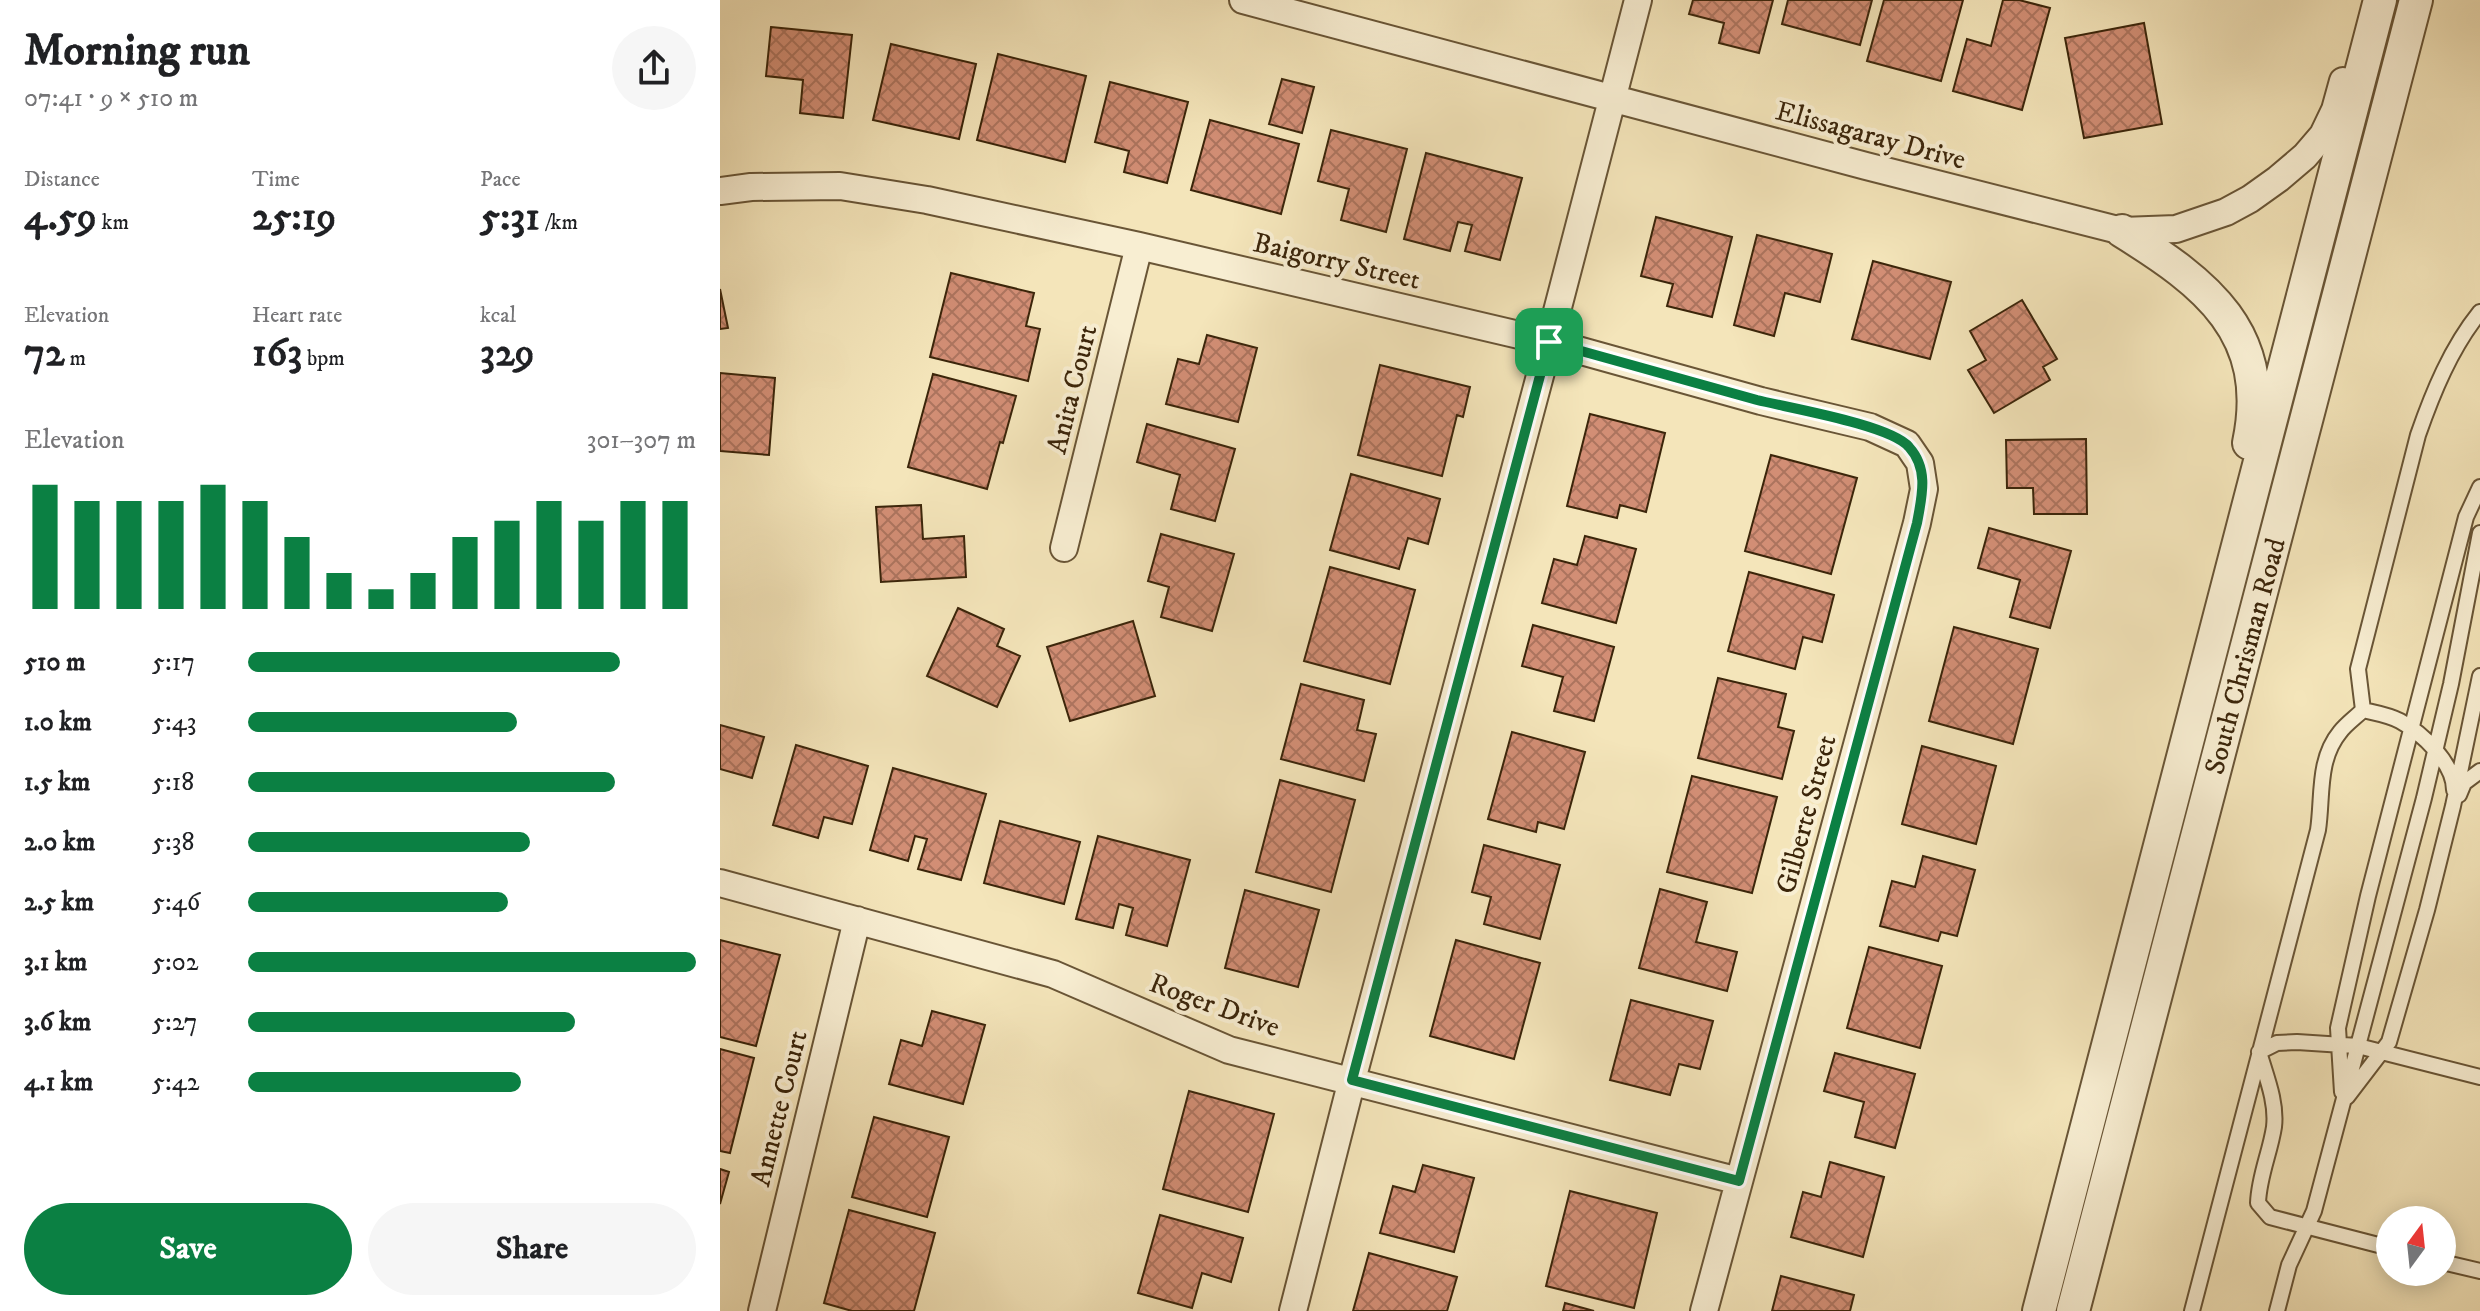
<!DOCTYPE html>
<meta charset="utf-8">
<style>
:root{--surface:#fff;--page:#f6f6f6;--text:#202124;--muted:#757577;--accent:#0b8043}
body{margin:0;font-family:"IM FELL DW Pica",serif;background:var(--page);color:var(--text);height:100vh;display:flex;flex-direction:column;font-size:30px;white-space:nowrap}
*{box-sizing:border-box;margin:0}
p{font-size:26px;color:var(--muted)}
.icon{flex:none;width:44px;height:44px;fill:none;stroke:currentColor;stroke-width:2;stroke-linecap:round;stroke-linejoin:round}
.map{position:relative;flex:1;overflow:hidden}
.sheet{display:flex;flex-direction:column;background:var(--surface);width:720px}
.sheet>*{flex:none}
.needle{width:52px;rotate:15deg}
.buttons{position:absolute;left:1656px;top:1206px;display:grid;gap:16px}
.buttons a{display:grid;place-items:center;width:80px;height:80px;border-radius:50%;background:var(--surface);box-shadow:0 4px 20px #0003;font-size:40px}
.pin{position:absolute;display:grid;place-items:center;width:68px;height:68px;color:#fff;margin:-34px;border-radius:16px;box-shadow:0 4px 12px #0006}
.round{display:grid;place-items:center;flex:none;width:84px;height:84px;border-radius:42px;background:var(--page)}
.head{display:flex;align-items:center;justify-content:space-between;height:136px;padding:0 24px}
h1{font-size:44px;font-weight:700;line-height:60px}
.metrics{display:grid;grid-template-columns:repeat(3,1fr);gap:12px;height:136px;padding:8px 24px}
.metrics div{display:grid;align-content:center}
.metrics b{font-size:40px;font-weight:700}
.metrics small{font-size:22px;font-weight:400}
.metrics p{font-size:22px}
.chart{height:224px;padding:16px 24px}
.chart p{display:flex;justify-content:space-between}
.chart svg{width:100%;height:144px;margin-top:8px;stroke:var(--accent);stroke-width:6}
.action{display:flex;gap:16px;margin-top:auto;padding:16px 24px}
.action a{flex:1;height:92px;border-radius:48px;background:var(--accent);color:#fff;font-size:32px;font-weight:700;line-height:92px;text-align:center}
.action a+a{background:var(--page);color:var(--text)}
ul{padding:0 24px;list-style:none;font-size:26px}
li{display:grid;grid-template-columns:128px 96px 1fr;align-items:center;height:60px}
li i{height:20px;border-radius:10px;background:var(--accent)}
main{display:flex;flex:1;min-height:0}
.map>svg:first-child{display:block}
.building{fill:url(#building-cross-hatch);stroke:#3b250a;stroke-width:2}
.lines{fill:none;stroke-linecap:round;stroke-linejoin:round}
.service-casing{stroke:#695536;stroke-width:18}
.minor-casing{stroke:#695536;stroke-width:30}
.tertiary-casing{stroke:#695536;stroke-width:36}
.service{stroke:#f8eed2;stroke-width:14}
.minor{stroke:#f8eed2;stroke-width:26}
.tertiary{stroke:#f8eed2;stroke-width:32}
.route-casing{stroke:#fff;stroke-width:16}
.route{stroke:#0b8043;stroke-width:10}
.labels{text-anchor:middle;stroke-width:8;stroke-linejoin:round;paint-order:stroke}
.street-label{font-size:28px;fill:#3b250a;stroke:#f8eed2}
</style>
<main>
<section class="sheet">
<div class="head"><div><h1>Morning run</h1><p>07:41 · 9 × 510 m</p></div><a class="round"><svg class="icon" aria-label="share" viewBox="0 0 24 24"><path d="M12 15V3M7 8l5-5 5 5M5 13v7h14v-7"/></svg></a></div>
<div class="metrics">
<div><p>Distance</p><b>4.59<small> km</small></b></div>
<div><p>Time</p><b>25:19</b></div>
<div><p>Pace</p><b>5:31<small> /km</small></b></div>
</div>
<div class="metrics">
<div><p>Elevation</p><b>72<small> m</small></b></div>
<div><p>Heart rate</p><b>163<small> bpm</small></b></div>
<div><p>kcal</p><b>329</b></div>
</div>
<div class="chart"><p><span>Elevation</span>301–307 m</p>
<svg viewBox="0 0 160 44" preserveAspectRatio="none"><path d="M5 44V6M15 44V11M25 44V11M35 44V11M45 44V6M55 44V11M65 44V22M75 44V33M85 44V38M95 44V33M105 44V22M115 44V17M125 44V11M135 44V17M145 44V11M155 44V11"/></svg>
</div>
<ul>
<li><b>510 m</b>5:17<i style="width:83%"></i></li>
<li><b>1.0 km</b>5:43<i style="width:60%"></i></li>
<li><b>1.5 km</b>5:18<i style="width:82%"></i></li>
<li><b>2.0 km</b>5:38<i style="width:63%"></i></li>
<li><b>2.5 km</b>5:46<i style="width:58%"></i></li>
<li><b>3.1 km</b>5:02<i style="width:100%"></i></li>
<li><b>3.6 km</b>5:27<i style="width:73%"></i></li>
<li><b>4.1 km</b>5:42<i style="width:61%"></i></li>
</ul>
<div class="action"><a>Save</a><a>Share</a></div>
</section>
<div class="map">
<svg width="1760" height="1311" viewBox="0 0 1760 1311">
<defs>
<pattern id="building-cross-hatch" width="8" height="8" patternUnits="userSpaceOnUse" patternTransform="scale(2)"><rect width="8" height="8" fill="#d28e75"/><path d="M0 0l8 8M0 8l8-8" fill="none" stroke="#ac745e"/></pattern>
</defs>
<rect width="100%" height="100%" fill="#f4e5ba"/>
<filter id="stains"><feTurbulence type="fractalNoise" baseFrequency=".0025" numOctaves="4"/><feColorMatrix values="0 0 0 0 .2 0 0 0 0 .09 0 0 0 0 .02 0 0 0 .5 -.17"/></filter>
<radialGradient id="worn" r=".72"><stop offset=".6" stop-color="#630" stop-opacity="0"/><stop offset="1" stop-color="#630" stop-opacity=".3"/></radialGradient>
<path class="building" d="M973 0H1053L1039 53 999 43 1004 23 969 14Z
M1068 0H1152L1140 45 1062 24Z
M1164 0H1243L1221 81 1147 61Z
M1283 0H1299L1330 8 1302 110 1233 91 1247 39 1271 46Z
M1424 23 1442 124 1364 138 1345 38Z
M51 27 132 35 123 118 80 113 83 80 46 76Z
M171 44 256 64 239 139 153 120Z
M278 54 366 76 345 162 257 140Z
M562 79 594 87 582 133 549 124Z
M390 82 468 102 447 183 404 172 409 151 375 142Z
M490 120 579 144 561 214 471 190Z
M611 130 687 149 666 232 621 220 629 189 598 181Z
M706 153 802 178 780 260 745 251 752 225 738 222 730 251 684 239Z
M936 217 1012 237 992 317 947 306 953 284 921 276Z
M1037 235 1112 254 1100 302 1065 293 1054 336 1014 325Z
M1153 261 1231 282 1210 359 1132 339Z
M231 273 314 293 306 326 320 329 308 381 210 357Z
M0 289 8 328 0 329Z
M1302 300 1337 359 1323 367 1330 380 1274 413 1248 370 1266 360 1250 331Z
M487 335 537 348 518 422 446 404 458 359 479 364Z
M660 365 750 387 743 417 737 415 722 476 638 455Z
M0 373 55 378 49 455 0 451Z
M213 374 296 396 283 443 280 442 267 489 188 467Z
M870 414 945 433 926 512 900 505 897 518 847 506Z
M427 424 515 449 495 521 451 509 460 475 417 462Z
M1366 439 1367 514H1314L1313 488H1287L1286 440Z
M1051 455 1137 478 1111 574 1025 551Z
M631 474 720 499 708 544 688 538 679 569 610 550Z
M201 505 203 539 244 536 246 577 161 582 156 507Z
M1269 528 1351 551 1330 628 1290 617 1300 580 1258 568Z
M441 534 514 554 492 631 441 617 449 587 428 581Z
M865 536 916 549 896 623 822 603 834 559 857 565Z
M610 567 695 590 670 684 584 661Z
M1029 572 1114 595 1102 642 1083 637 1075 669 1008 651Z
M238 608 284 629 277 646 300 656 277 707 207 676Z
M413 621 435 696 350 721 327 647Z
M813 625 894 647 874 721 834 711 843 677 802 666Z
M1234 627 1318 649 1293 744 1209 721Z
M998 678 1066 694 1058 727 1074 731 1062 779 978 758Z
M581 684 644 700 637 730 656 734 644 781 561 759Z
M0 725 44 737 32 778 0 769Z
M792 732 865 752 844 829 818 822 816 832 768 819Z
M76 745 148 766 132 824 104 817 98 838 53 825Z
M1202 746 1276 766 1256 844 1182 824Z
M173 768 266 794 241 880 198 869 207 839 195 836 188 861 150 850Z
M972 776 1057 797 1032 893 947 872Z
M560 780 635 800 611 892 536 872Z
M280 821 360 842 344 904 264 883Z
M378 836 470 860 447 946 406 935 413 908 399 904 393 928 356 919Z
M764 845 840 865 820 939 764 924 771 897 752 892Z
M1203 856 1255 870 1237 936 1221 932 1218 941 1160 926 1172 881 1195 887Z
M940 889 987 902 976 942 1017 952 1007 991 919 968Z
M525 890 599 910 578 987 505 968Z
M0 940 60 955 36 1046 0 1037Z
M736 940 820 963 794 1059 710 1036Z
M1149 947 1222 966 1200 1048 1127 1028Z
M911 1000 993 1021 980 1069 959 1064 950 1095 890 1080Z
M212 1011 265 1025 243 1104 169 1084 181 1040 202 1046Z
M0 1049 34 1058 10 1153 0 1151Z
M1115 1053 1195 1074 1175 1148 1135 1137 1144 1102 1104 1091Z
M469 1091 554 1114 528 1212 443 1189Z
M154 1117 229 1137 207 1217 132 1197Z
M1110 1162 1164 1177 1143 1257 1071 1237 1083 1192 1101 1197Z
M703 1165 754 1178 734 1252 660 1233 673 1186 695 1192Z
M0 1169 9 1172 0 1204Z
M850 1191 937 1213 914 1308 826 1286Z
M129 1210 215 1233 194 1311H132L104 1303Z
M440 1215 523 1238 511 1282 482 1273 472 1308 418 1293Z
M649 1253 737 1277 727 1311H633Z
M1061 1276 1134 1295 1130 1311H1052Z
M845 1303 874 1311H843Z"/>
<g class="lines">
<g class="service-casing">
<path id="service" d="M1643 710C1656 713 1669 715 1680 721 1702 733 1734 763 1734 790
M1739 795 1744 783 1760 771
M1622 1092 1618 1028 1648 896 1746 517 1760 487
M1627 1097 1669 1042 1707 910 1733 806 1760 676
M1670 1248 1550 1217 1538 1203C1539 1176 1550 1153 1554 1127 1557 1102 1546 1076 1539 1052L1557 1043 1577 1042 1638 1046 1760 1077
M1722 1262 1760 1271
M1472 1311 1598 830C1603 797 1597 760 1620 732 1626 724 1636 717 1643 710L1638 669 1698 435C1713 392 1731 348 1760 312
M1557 1311 1569 1265 1594 1211 1704 798 1731 684 1760 533"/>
</g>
<g class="minor-casing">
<path id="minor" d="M523 0 1146 166 1402 231 1456 229 1506 212 1530 199 1558 179 1585 156 1603 135 1615 110 1623 81
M0 191 31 187 120 186 207 200 419 246 829 342 1041 401 1150 427 1187 444 1200 463 1204 489 1197 523 984 1311
M344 548 419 246
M0 883 333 974 509 1050 1019 1181
M42 1311 137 920
M573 1311 632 1080 829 342 918 0"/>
</g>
<g class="tertiary-casing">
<path id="tertiary" d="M1402 231C1486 283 1552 333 1529 443
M1319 1311 1660 0
M1353 1311 1696 0"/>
</g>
<use href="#service" class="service"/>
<use href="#minor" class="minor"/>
<use href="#tertiary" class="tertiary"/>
</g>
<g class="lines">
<g class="route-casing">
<path id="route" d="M829 342C899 361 968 381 1037 400 1069 408 1171 425 1189 447 1209 469 1202 496 1197 523L1019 1181 632 1080Z"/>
</g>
<use href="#route" class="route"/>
</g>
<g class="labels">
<g class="street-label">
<text transform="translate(1151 134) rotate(15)" y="10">Elissagaray Drive</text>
<text transform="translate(617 260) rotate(13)" y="10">Baigorry Street</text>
<text transform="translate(351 389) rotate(-76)" y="10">Anita Court</text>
<text transform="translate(1524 656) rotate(-75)" y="10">South Chrisman Road</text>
<text transform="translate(1085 814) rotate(-75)" y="10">Gilberte Street</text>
<text transform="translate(495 1004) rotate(20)" y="10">Roger Drive</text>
<text transform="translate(58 1108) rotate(-76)" y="10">Annette Court</text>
</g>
</g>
<rect width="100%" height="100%" filter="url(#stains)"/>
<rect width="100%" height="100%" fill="url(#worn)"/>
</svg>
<div class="buttons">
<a><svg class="needle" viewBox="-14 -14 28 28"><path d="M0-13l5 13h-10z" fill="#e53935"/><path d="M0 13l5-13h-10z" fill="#757577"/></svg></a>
</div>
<div class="pin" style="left:829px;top:342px;background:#1e9e55"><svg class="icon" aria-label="arrive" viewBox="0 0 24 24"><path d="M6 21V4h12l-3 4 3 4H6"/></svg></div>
</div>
</main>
